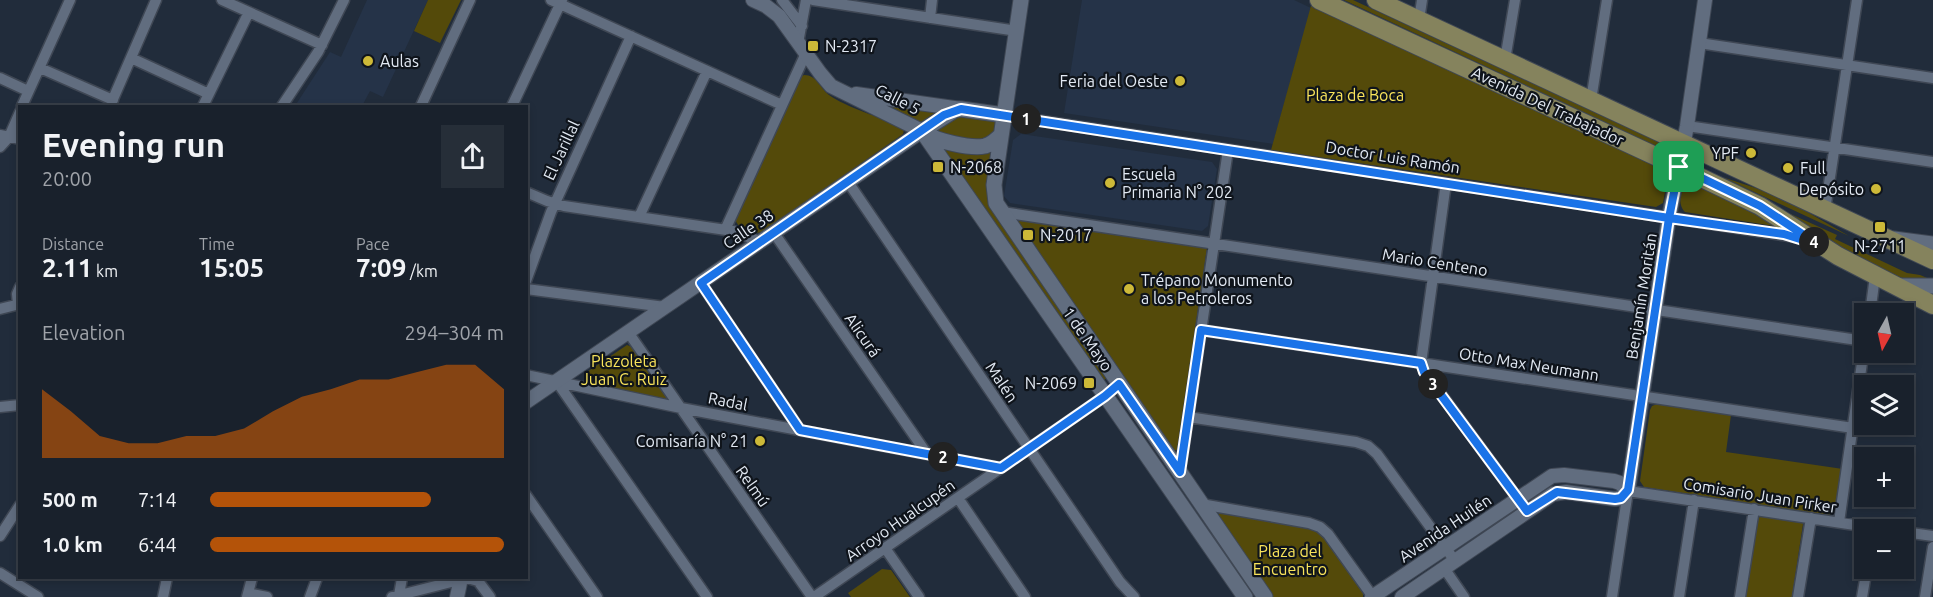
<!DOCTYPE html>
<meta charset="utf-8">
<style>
:root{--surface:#19212c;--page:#262e38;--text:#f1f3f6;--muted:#9fa3a9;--line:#373e48;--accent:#b45309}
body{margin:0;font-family:Ubuntu,sans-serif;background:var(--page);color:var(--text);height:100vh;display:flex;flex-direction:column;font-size:22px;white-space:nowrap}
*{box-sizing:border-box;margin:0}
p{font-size:20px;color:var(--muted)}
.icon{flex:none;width:33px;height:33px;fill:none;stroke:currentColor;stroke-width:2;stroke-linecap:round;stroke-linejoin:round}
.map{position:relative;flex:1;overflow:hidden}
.details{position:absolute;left:18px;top:105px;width:510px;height:474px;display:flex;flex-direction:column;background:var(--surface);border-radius:0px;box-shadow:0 3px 9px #0003,0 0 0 2px var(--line)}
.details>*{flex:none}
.needle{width:39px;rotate:188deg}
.fabs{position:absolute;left:1854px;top:303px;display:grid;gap:12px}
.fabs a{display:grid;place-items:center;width:60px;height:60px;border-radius:0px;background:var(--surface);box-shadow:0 3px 9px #0003,0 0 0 2px var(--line);font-size:30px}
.pin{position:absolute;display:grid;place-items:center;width:51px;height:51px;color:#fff;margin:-26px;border-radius:12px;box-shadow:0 3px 9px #0006}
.km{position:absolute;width:30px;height:30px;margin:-15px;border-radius:50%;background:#222;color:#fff;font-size:16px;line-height:30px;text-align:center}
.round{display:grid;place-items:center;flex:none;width:63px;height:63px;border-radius:0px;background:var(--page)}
.overview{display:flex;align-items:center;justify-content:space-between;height:102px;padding:0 24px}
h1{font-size:33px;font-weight:700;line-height:45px}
.metrics{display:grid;grid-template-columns:repeat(3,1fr);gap:9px;height:102px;padding:6px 24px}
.metrics div{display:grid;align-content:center}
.metrics b{font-size:26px;font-weight:700}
.metrics small{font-size:16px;font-weight:400}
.metrics p{font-size:16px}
.chart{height:168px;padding:12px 24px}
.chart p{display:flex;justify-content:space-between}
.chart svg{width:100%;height:108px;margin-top:6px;fill:var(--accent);opacity:.7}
ul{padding:0 24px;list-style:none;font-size:20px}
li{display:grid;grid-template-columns:96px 72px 1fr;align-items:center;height:45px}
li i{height:15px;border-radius:8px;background:var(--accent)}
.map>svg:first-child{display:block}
.built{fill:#253348}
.green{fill:#544a0a}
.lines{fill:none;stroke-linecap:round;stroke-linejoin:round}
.minor-casing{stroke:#3f4754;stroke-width:13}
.tertiary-casing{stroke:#3f4754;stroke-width:16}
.secondary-casing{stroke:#3f4754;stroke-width:17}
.primary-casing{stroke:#3f4754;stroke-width:20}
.minor{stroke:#616d7f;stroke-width:10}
.tertiary{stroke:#616d7f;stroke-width:14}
.secondary{stroke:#616d7f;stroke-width:15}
.primary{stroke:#85835d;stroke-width:18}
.route-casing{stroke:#fff;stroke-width:12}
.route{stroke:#1a73e8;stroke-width:8}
.poi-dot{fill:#cdb938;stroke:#0f141b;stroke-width:2}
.labels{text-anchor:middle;stroke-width:4.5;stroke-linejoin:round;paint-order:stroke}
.poi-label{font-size:16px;fill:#e2e9f3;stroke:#0f141b;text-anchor:start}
.park-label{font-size:16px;fill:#f9e45b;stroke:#0f141b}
.street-label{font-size:16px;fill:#e2e9f3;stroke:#0f141b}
</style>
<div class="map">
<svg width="1933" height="597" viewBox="0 0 1933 597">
<rect width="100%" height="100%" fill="#212c3b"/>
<path class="built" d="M367 0H428L383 97 370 91 362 106H295L330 52 341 57Z
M1082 0H1294L1311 8 1273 144 1064 113Z
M1021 134 1212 162 1217 169 1208 226 1202 231 1010 203 1004 196 1013 140Z"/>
<path class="green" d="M428 0H461L440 43 414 31Z
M1344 0H1353L1658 142 1660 146H1656Z
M1312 2 1669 171 1663 203 1656 207 1271 150Z
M804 75C817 75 820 88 829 95 846 107 881 118 901 126L904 130 903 134 763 232C752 235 736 229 735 217L800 77Z
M880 104 941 112 921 124Z
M953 115 993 120 997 124 996 134 979 142 939 132V125Z
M940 146 992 148 988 188 1108 377 1104 380Z
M1722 177 1765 191 1802 209 1849 236Z
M1686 180 1739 200 1774 226 1685 212C1677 205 1680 187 1686 180Z
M1764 202 1837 235 1835 239 1907 273 1920 275 1932 280H1902L1819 238Z
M1022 219 1207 248 1177 450H1173L1018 226V222Z
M627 345 634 348 667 398 666 399 589 383 585 381 584 376 587 372Z
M1657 404 1731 415 1726 452 1843 469 1836 511 1832 514 1826 515 1644 487 1640 481 1650 410 1652 406Z
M1220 512 1310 527 1321 532 1363 591V597H1272L1218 515Z
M1761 516 1802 522 1803 524 1792 597H1744L1757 519Z
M882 569 891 570 910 597H851L848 593Z"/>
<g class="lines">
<g class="minor-casing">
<path id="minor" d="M222 0 322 45
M551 0 782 105
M782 0 802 26
M813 0 1017 31
M930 18 932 0
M1419 20 1422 0
M798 43 806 0
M1699 43 1933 78
M131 58 209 94
M1505 60 1515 0
M40 68 113 100
M0 78 28 91
M1591 100 1607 0
M22 106 70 0
M110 106 156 0
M203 106 249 12
M282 106 318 52 344 0
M421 106 470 0
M512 106 562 0
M1004 115 1802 238
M1687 126 1933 162
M0 135 20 139
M0 147 9 137 20 112
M848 182 1120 582 1134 597
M1446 183 1421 363 1427 375 1527 511
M526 192 547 201 564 206 733 231 761 242
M1825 210 1857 0
M1002 212 1864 341
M639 217 707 71
M725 230 806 53
M774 233 927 454
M526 281 551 212 631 36
M701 283 800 430
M526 289 665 307
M18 304 17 294 20 287
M0 309 20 304
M1870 314 1875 276
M1201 330 1853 428
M628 332 812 597
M526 375 681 408 1001 468
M557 382 707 597
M0 407 20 405
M1188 417 1356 442 1368 446 1377 454 1455 561
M1180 472 1228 150
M526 495 597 597
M958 498 1025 597
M1201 504 1309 523 1320 527 1328 534 1373 597
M1839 522 1864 349
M1904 532 1933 536
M0 536 20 505
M885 548 919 597
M1444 568 1464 597
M0 573 38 597
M248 593 267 597
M399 595 402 578
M163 597 167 578
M247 597 252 578
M310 597 317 578
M392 597 467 578 478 581 490 597
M814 597 1105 396 1119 384
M1612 597 1628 491 1888 530
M1679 597 1694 500
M1740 597 1754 509
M1798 597 1811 518
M1862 597 1867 568
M1925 597 1933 547"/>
</g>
<g class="tertiary-casing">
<path id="tertiary" d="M856 94 961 109
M526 402 922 131 831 86 820 73 779 16 766 6 753 0
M1628 491 1669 217 1687 126 1705 0
M457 597 461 578
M1372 597 1552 476 1564 475 1614 481 1620 483 1628 491
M1402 597 1553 494 1566 492 1615 499 1621 498 1628 491"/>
</g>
<g class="secondary-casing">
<path id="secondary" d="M1021 0 994 185 996 203 1265 597
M922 131 1245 597
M922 131 955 110 961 109 1004 115
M924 133C937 141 970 149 985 146 992 144 996 140 1001 135
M1894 239 1933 244
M1899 286H1933"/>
</g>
<g class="primary-casing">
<path id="primary" d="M1319 0 1679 167 1760 206 1838 256 1933 305
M1376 0 1933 260"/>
</g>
<use href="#minor" class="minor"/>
<use href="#tertiary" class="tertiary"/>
<use href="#secondary" class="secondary"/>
<use href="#primary" class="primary"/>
</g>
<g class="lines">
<g class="route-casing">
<path id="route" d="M1679 167 1669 218 961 109 944 115 701 283 800 430 1001 468 1105 396 1119 384 1180 472 1201 330 1421 363 1424 372 1527 511 1557 492 1615 499 1621 498 1628 490 1669 218 1784 234 1819 245 1760 206 1679 167"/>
</g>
<use href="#route" class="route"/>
</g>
<g class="poi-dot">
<rect x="807" y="40" width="12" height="12" rx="3"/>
<circle cx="368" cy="61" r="6"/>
<circle cx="1180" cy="81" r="6"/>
<circle cx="1751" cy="153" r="6"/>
<rect x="932" y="161" width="12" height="12" rx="3"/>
<circle cx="1788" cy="168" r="6"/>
<circle cx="1110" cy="183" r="6"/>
<circle cx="1876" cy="189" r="6"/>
<rect x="1874" y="221" width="12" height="12" rx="3"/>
<rect x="1022" y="229" width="12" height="12" rx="3"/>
<circle cx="1129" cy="289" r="6"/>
<rect x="1083" y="377" width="12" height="12" rx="3"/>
<circle cx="760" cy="441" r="6"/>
</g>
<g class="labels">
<g class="poi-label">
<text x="825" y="52">N-2317</text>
<text x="380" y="67">Aulas</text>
<text x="1168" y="87" text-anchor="end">Feria del Oeste</text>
<text x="1739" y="159" text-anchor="end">YPF</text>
<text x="950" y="173">N-2068</text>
<text x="1800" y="174">Full</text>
<text x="1122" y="180">Escuela<tspan x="1122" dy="18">Primaria N° 202</tspan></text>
<text x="1864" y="195" text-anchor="end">Depósito</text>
<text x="1040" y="241">N-2017</text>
<text x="1880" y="252" text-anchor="middle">N-2711</text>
<text x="1141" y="286">Trépano Monumento<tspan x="1141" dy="18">a los Petroleros</tspan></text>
<text x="1077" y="389" text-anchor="end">N-2069</text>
<text x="748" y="447" text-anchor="end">Comisaría N° 21</text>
</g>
<g class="park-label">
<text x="1355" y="101">Plaza de Boca</text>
<text x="624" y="367">Plazoleta<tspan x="624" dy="18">Juan C. Ruiz</tspan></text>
<text x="1290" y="557">Plaza del<tspan x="1290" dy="18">Encuentro</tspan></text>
</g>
<g class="street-label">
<text transform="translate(898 99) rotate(27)" y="6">Calle 5</text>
<text transform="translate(1548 106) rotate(25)" y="6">Avenida Del Trabajador</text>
<text transform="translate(561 150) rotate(-65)" y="6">El Jarillal</text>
<text transform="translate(1393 157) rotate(9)" y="6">Doctor Luis Ramón</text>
<text transform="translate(748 229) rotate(-34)" y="6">Calle 38</text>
<text transform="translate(1435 262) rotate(9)" y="6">Mario Centeno</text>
<text transform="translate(1641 296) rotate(-81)" y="6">Benjamín Moritán</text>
<text transform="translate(863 335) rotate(55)" y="6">Alicurá</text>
<text transform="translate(1088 339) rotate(55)" y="6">1 de Mayo</text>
<text transform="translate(1529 364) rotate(9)" y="6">Otto Max Neumann</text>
<text transform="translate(1002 382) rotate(56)" y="6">Malén</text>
<text transform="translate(728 401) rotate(11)" y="6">Radal</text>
<text transform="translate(753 486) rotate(55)" y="6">Relmú</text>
<text transform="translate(1760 495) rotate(9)" y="6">Comisario Juan Pirker</text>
<text transform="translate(900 520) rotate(-35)" y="6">Arroyo Hualcupén</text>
<text transform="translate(1445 528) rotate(-34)" y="6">Avenida Huilén</text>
</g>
</g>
</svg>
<div class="fabs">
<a><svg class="needle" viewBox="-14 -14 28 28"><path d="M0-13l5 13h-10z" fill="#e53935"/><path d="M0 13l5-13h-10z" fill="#9fa3a9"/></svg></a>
<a><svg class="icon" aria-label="layers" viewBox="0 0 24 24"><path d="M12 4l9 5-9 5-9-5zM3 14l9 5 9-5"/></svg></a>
<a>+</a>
<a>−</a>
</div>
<div class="pin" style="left:1679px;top:167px;background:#1e9e55"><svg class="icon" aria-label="arrive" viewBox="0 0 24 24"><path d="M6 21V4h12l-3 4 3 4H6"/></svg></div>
<b class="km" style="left:1026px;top:119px">1</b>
<b class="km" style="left:943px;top:457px">2</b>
<b class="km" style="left:1433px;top:384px">3</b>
<b class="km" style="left:1814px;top:242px">4</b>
<section class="details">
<div class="overview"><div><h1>Evening run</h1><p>20:00</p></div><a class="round"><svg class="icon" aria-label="share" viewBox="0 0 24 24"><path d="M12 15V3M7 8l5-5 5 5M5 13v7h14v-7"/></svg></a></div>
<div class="metrics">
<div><p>Distance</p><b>2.11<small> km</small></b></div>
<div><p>Time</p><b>15:05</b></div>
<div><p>Pace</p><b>7:09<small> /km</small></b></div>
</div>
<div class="chart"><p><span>Elevation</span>294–304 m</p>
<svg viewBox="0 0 160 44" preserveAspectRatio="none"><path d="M0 44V16L10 25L20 35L30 38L40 38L50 35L60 35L70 32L80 25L90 19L100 16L110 12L120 12L130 9L140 6L150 6L160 16V44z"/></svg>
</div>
<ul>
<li><b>500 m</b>7:14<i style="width:75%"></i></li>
<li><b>1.0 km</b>6:44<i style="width:100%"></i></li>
</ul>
</section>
</div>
